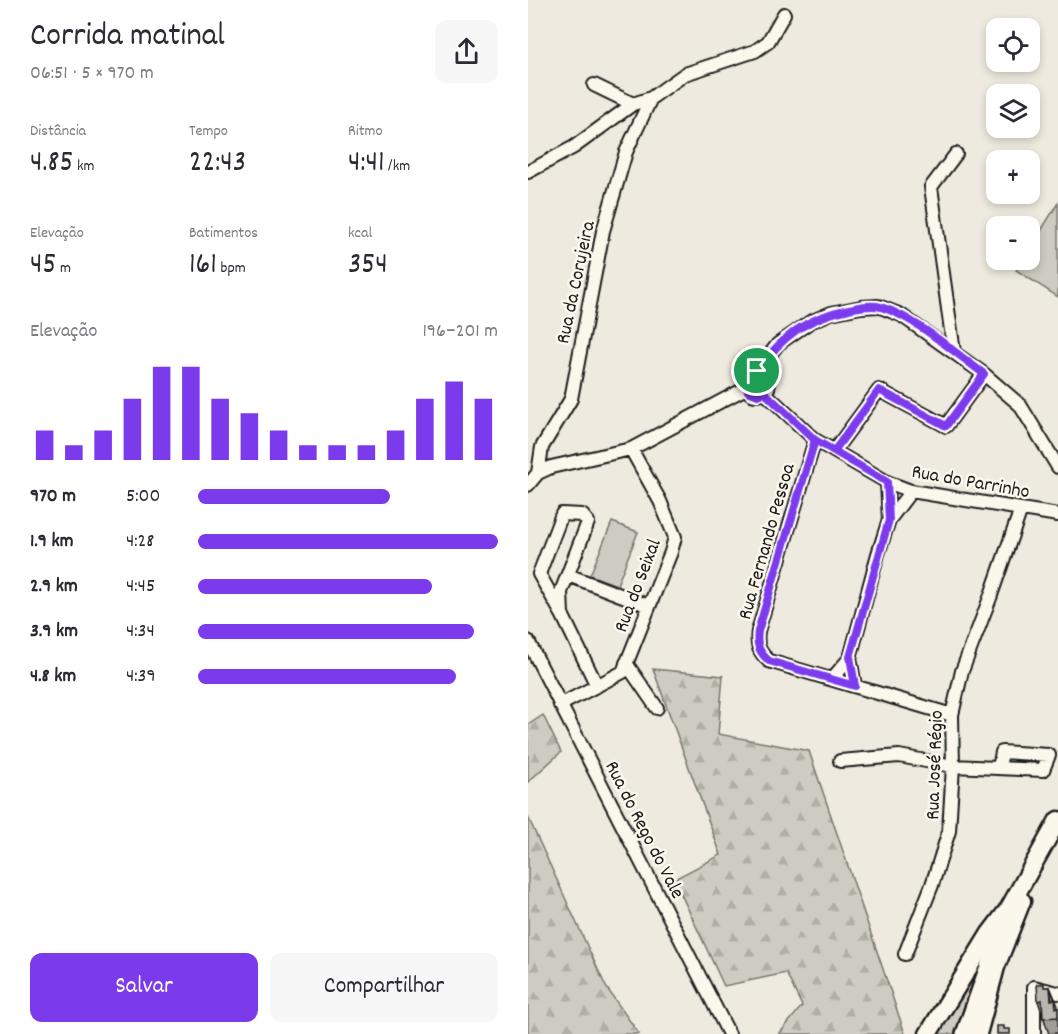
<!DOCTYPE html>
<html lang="pt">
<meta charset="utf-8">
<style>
:root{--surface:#fff;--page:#f7f7f7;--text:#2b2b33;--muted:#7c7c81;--accent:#7c3aed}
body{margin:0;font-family:Dekko,sans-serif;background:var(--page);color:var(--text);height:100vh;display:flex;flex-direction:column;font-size:22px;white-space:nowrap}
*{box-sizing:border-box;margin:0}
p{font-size:20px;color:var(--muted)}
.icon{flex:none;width:33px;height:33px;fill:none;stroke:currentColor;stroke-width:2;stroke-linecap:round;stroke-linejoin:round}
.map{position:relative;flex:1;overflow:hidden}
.side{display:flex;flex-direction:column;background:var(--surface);width:528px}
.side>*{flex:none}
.tools{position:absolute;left:458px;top:18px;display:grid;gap:12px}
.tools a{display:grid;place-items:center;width:54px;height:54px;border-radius:12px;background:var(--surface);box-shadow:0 3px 9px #0003;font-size:30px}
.pin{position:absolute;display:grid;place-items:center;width:51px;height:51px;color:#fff;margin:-26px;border:3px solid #fff;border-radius:50%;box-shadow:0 2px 6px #0007}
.round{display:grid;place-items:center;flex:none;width:63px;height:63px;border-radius:12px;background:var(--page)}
.head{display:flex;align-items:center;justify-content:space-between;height:102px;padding:0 30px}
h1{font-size:33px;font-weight:600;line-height:45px}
.metrics{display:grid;grid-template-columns:repeat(3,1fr);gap:9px;height:102px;padding:6px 30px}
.metrics div{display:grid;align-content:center}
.metrics b{font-size:30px;font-weight:600}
.metrics small{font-size:16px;font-weight:400}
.metrics p{font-size:16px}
.chart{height:168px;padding:12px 30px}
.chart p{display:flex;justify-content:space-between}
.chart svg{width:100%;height:108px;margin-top:6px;stroke:var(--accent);stroke-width:6}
.primary-button{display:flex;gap:12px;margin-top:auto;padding:12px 30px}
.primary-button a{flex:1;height:69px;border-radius:12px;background:var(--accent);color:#fff;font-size:24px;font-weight:600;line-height:69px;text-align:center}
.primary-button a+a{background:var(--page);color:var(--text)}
ul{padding:0 30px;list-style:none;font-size:20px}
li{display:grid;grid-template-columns:96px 72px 1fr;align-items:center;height:45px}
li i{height:15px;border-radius:8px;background:var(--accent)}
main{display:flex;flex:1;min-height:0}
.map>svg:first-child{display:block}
.grass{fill:#ceccc2;stroke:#75746f;stroke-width:1.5}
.forest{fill:url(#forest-firs);stroke:#75746f;stroke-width:1.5}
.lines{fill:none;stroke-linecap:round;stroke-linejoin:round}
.minor-casing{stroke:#1c1c1c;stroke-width:16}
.major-casing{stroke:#1c1c1c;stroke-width:20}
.highway-casing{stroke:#1c1c1c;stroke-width:21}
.minor{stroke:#fbf7ec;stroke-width:12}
.major{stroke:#fbf7ec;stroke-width:15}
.highway{stroke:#fbf7ec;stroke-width:16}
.wall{fill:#9f9d96;stroke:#1c1c1c;stroke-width:1.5}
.shaded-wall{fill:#827f7a;stroke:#1c1c1c;stroke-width:1.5}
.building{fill:#b9b6af;stroke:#1c1c1c;stroke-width:1.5}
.route-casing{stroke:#fff;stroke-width:12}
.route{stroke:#7c3aed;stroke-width:8}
.labels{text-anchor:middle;stroke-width:5;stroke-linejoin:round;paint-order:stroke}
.street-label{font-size:20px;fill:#1c1c1c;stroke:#fbf7ec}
</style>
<main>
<section class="side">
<div class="head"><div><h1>Corrida matinal</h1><p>06:51 · 5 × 970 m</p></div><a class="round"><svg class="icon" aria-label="share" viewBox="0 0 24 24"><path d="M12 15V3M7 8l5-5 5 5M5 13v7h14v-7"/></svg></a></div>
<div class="metrics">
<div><p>Distância</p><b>4.85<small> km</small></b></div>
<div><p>Tempo</p><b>22:43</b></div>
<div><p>Ritmo</p><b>4:41<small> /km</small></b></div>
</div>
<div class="metrics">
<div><p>Elevação</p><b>45<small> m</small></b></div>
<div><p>Batimentos</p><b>161<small> bpm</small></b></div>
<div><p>kcal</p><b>354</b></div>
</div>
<div class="chart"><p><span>Elevação</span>196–201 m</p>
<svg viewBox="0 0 160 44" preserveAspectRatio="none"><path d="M5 44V32M15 44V38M25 44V32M35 44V19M45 44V6M55 44V6M65 44V19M75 44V25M85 44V32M95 44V38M105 44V38M115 44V38M125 44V32M135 44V19M145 44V12M155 44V19"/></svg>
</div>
<ul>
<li><b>970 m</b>5:00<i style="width:64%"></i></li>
<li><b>1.9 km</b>4:28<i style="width:100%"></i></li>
<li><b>2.9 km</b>4:45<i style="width:78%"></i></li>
<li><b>3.9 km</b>4:34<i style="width:92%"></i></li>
<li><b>4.8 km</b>4:39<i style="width:86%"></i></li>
</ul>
<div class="primary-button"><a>Salvar</a><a>Compartilhar</a></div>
</section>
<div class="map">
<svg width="530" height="1034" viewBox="0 0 530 1034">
<defs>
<pattern id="forest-firs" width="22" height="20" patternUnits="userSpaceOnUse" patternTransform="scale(1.5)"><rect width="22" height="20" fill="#ceccc2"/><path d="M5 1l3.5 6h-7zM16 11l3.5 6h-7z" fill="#b0afa6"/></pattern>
</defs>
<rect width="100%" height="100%" fill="#eeeadf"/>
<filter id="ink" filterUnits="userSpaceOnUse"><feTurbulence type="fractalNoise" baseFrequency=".0167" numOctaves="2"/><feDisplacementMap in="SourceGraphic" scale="12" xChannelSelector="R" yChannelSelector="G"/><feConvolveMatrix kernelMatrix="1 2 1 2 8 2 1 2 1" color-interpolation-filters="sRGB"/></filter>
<g filter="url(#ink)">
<path class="grass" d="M530 203V297L488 270 495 260H501V250Z
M84 522 110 532 89 585 62 575Z
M457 954 429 1034H405Z"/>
<path class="forest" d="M125 669 195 676 190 734 281 751 377 1034H251L274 1006 258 973 196 986 146 879 193 855Z
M15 715 33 752 0 782V725Z
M0 817 78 987 111 1034H0Z"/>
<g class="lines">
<g class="minor-casing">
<path id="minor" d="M66 85 105 104
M0 172 46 147 105 104 123 98 157 74 227 51 240 42 256 14
M426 352 403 187 428 154
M217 383a12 12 0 1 1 24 0a12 12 0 1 1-24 0Z
M229 371 250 344 282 322 303 313 333 307 350 306 373 315 456 374 492 405 530 467
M237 393 287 440 359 482 383 491 530 515
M287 440 230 631C228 645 231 652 241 661L424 715
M306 451 351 390 418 426 456 374
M10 473 14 447 43 399 75 231 98 152 123 98
M359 482 361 520
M0 485 10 473 23 467 103 449 218 388
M40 575 121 606
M34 614 11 574 34 514 54 515 60 522 33 592 34 614 69 686
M0 641 201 1034
M98 663 129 708
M304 679 322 658
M327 686 322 658 350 554 361 520 383 491
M32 705 95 672 143 552 147 537 132 501 103 449
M312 761 371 756 425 766 515 770 521 755 474 752 471 768
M377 954 404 885 421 831 425 766 424 715 434 671 462 598 493 509
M506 1034V987L530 993"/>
</g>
<g class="major-casing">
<path id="major" d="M436 1034 478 916"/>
</g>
<g class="highway-casing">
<path id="highway" d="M400 1034 462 933 481 908 530 820
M450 1034 468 967 494 901"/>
</g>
<use href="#minor" class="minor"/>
<use href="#major" class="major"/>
<use href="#highway" class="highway"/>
</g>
<path class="wall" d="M517 987H522L530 1006V1033L521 1034 510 1001Z"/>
<path class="shaded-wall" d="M522 987 528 1003 523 1000Z"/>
<path class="building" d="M509 984H516V987H522L523 1000 527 999 528 1008H530V1017L515 1018 514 1000 510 1001Z
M469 1026H476V1029H482V1034H469Z"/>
</g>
<g class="lines" filter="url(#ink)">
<g class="route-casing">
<path id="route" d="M229 371 222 373 217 380 220 391 230 395 237 393 287 440 359 482 361 520 322 657 327 686 241 661C231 652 228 645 230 631L287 440 306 451 351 390 418 426 456 374C426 352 388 318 353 307 343 304 331 307 321 309 278 318 254 336 229 371"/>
</g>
<use href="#route" class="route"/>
</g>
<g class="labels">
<g class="street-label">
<text transform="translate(46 282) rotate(-78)" y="7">Rua da Corujeira</text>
<text transform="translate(443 480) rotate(10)" y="7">Rua do Parrinho</text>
<text transform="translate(237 541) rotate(-74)" y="7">Rua Fernando Pessoa</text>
<text transform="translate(108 585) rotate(-69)" y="7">Rua do Seixal</text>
<text transform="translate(405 765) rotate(-88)" y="7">Rua José Régio</text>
<text transform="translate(118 829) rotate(63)" y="7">Rua do Rego do Vale</text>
</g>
</g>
</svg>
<div class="tools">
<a><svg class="icon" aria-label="locate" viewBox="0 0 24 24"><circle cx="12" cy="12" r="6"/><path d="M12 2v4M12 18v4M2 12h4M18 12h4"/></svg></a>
<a><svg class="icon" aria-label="layers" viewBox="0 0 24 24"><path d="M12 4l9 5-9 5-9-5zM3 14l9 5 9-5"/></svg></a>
<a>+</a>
<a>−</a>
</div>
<div class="pin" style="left:229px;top:371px;background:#1e9e55"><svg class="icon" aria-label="arrive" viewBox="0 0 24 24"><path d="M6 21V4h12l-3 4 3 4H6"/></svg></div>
</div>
</main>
